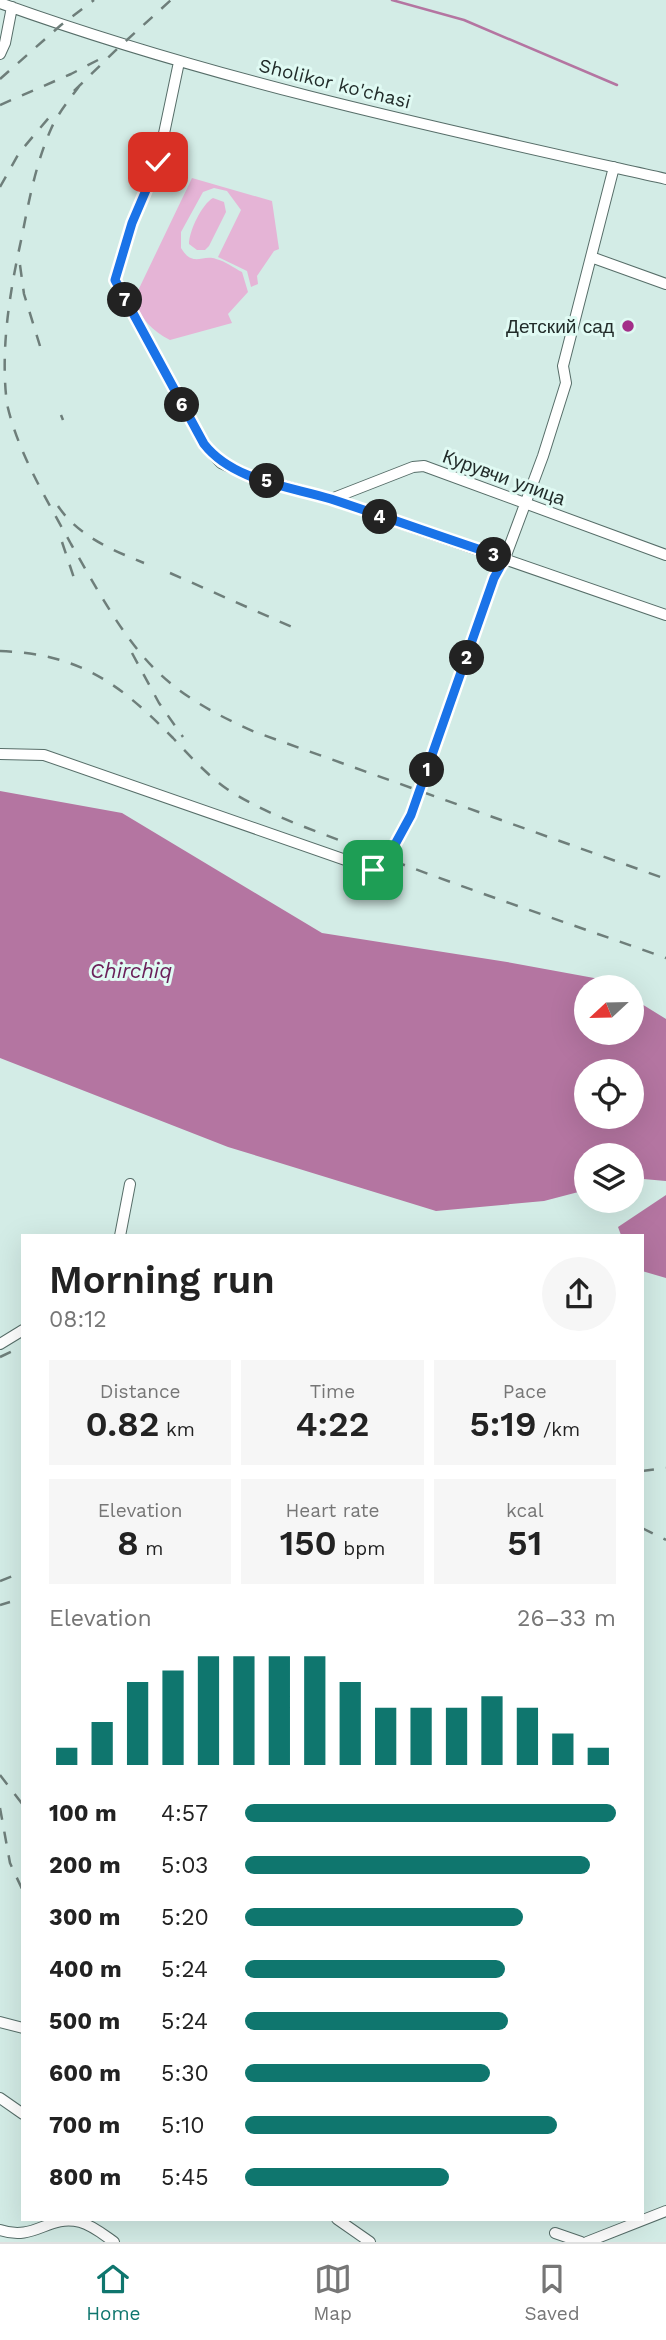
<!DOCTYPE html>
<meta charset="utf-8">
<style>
:root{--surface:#fff;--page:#f6f6f6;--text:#222;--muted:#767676;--line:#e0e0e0;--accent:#0f766e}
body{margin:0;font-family:"Work Sans",sans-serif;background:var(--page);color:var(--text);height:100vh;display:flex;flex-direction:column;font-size:26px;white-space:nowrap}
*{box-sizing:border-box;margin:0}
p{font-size:23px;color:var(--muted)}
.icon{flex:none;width:38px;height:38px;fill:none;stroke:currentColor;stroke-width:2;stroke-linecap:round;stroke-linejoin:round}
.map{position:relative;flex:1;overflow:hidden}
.panel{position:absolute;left:21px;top:1234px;width:623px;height:987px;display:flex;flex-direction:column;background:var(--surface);border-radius:0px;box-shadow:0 7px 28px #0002}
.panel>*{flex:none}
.needle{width:46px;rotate:248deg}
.tools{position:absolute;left:574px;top:975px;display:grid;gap:14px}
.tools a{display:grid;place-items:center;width:70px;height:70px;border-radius:50%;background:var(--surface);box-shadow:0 7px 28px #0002;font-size:35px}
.pin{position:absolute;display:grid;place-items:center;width:60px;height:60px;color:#fff;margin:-30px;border-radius:14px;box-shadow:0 4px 10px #0006}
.km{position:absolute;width:35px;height:35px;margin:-18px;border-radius:50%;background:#222;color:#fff;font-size:19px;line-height:35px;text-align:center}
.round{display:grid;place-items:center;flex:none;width:74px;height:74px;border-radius:37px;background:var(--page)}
.summary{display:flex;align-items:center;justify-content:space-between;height:119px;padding:0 28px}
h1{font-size:38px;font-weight:600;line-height:52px}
.metrics{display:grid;grid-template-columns:repeat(3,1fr);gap:10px;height:119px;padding:7px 28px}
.metrics div{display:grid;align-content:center;border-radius:0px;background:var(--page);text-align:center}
.metrics b{font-size:35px;font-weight:600}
.metrics small{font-size:19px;font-weight:400}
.metrics p{font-size:19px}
.chart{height:196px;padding:14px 28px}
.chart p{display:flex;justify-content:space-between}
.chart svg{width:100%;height:126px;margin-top:7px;stroke:var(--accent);stroke-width:6}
ul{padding:0 28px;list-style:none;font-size:23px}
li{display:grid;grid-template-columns:112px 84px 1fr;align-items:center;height:52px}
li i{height:18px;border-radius:9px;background:var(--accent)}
.menu{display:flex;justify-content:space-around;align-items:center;height:98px;border-top:2px solid var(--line);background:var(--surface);font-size:19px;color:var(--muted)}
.menu a{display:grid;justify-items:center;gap:4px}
.menu .selected{color:var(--accent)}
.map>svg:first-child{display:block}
.green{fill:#e5b4d6}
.water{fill:#b475a1;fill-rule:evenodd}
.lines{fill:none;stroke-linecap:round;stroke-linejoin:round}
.stream{stroke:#b475a1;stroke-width:2.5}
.minor-casing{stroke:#576e69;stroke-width:12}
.minor{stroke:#fff;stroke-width:10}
.rail{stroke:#6e7e7a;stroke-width:2.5;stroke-dasharray:12 12;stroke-linecap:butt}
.route-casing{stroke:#fff;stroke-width:14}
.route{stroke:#1a73e8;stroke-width:9}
.poi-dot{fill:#a32f89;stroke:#e0faf3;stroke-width:2.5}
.labels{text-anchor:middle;stroke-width:6;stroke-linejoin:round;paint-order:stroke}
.street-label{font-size:19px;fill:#222c2a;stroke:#e0faf3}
.poi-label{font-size:19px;fill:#222c2a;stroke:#e0faf3;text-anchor:end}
.water-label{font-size:21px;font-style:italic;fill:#6b205a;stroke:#e0faf3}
</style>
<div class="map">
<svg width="666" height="2242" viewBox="0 0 666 2242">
<rect width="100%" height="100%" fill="#d3ece6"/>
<path class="green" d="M192 178 272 201 279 249 274 251 257 276 258 284 251 287 247 271 218 257 241 210 227 191 214 188 203 192 181 232V248C193 268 202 254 216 259 225 261 234 268 242 272L248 292 228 314 232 323 170 340C152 331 141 319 134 299Z
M213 198 224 202 226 212 209 246 205 250H197L189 244C189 231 202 204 213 198Z"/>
<path class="water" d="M0 791 122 813 322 933 507 962 605 980 615 987H586V1032H632V998L666 1019V1181L632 1178V1155H586V1190L544 1201 436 1211 228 1147 0 1058ZM586 1071H632V1116H586Z
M666 1195V1278L642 1271V1236L621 1235 618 1227Z"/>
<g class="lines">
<path class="stream" d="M392 0 464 20 617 85"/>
<g class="minor-casing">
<path id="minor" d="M0 3C216 81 442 129 666 179
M0 54 5 43 12 7
M179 62 158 162 132 223 115 280 204 445 221 463 252 477 331 499 666 615
M591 257 666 284
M331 499 413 467 424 466 666 555
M0 754 44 755 380 872 411 815 494 578 505 558 543 456 566 383 563 366 614 167
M120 1236 130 1184
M0 1344 23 1330
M0 2022 23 2028
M0 2098 23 2114
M337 2219 370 2242
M0 2230C35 2242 48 2214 80 2222 92 2225 104 2235 114 2242
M555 2233 581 2242
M587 2242 666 2211"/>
</g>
<use href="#minor" class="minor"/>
<path class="rail" d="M0 79 61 25 94 0
M80 85C70 99 58 113 51 129 36 163 29 200 22 236 10 290 0 349 7 404 18 453 47 500 71 544 96 587 124 641 161 675 188 700 221 717 255 732L666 879
M74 91 117 49 171 0
M0 105 71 74 98 60
M0 187 19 153 52 114
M20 265 24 294 40 346
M61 415 63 420
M58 506C78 536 112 550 144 563
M62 542 75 581
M170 573 292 627
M0 651C80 654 119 683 173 738 190 756 207 775 227 789 268 816 317 831 362 849 463 888 565 922 666 958
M132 653 159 703 183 737
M0 1357 23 1346
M642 1471 666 1468
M642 1528 666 1540
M0 1581 23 1572
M0 1605 10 1602
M0 1775 23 1805
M0 1808 10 1863 23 1891"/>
</g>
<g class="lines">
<g class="route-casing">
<path id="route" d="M158 162 132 223 115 280 204 444C233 481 288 486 331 499 389 518 447 539 505 558L494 578 411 815 380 872 373 870"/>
</g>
<use href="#route" class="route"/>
</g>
<circle class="poi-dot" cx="628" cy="326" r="7"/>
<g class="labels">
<g class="street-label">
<text transform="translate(335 83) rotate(14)" y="7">Sholikor ko'chasi</text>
<text transform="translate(504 477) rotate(20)" y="7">Курувчи улица</text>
</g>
<g class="poi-label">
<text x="614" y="333">Детский сад</text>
</g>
<g class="water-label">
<text x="131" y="978">Chirchiq</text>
</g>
</g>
</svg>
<div class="tools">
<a><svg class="needle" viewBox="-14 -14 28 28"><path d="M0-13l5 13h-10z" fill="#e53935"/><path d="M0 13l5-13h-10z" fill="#767676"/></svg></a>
<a><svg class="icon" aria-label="locate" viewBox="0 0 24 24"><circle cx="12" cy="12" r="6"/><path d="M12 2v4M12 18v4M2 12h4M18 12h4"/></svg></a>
<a><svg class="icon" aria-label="layers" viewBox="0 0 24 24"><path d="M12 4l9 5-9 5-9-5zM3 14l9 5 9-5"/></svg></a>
</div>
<div class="pin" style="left:373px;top:870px;background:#1e9e55"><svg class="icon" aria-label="arrive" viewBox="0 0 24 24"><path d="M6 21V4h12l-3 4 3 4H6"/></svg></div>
<div class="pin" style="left:158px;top:162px;background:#d93025"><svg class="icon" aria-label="check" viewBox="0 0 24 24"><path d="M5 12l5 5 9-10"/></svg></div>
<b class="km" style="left:427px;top:770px">1</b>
<b class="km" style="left:467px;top:658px">2</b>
<b class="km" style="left:494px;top:555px">3</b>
<b class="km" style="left:380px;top:517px">4</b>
<b class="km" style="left:267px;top:481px">5</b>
<b class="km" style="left:182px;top:405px">6</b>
<b class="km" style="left:125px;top:300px">7</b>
<section class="panel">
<div class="summary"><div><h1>Morning run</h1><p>08:12</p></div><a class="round"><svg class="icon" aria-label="share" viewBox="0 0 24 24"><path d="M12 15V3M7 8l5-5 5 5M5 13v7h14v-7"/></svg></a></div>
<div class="metrics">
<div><p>Distance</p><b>0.82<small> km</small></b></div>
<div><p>Time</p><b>4:22</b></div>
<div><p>Pace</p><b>5:19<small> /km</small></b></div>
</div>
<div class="metrics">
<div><p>Elevation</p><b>8<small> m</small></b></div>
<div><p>Heart rate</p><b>150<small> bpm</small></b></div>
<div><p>kcal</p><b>51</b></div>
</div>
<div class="chart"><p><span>Elevation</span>26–33 m</p>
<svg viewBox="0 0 160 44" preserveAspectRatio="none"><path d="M5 44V38M15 44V29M25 44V15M35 44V11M45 44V6M55 44V6M65 44V6M75 44V6M85 44V15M95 44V24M105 44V24M115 44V24M125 44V20M135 44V24M145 44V33M155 44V38"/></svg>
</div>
<ul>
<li><b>100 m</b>4:57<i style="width:100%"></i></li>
<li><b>200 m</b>5:03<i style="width:93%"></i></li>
<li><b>300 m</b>5:20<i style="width:75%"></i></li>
<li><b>400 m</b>5:24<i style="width:70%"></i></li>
<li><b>500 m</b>5:24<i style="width:71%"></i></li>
<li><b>600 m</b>5:30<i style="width:66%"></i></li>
<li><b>700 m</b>5:10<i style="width:84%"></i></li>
<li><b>800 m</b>5:45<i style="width:55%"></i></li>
</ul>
</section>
</div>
<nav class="menu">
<a class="selected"><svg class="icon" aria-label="home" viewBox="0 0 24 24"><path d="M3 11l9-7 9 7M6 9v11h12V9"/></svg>Home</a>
<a><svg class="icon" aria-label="map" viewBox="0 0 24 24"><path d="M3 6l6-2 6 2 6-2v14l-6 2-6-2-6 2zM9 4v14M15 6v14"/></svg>Map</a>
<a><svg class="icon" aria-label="saved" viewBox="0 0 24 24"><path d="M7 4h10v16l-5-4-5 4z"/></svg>Saved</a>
</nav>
